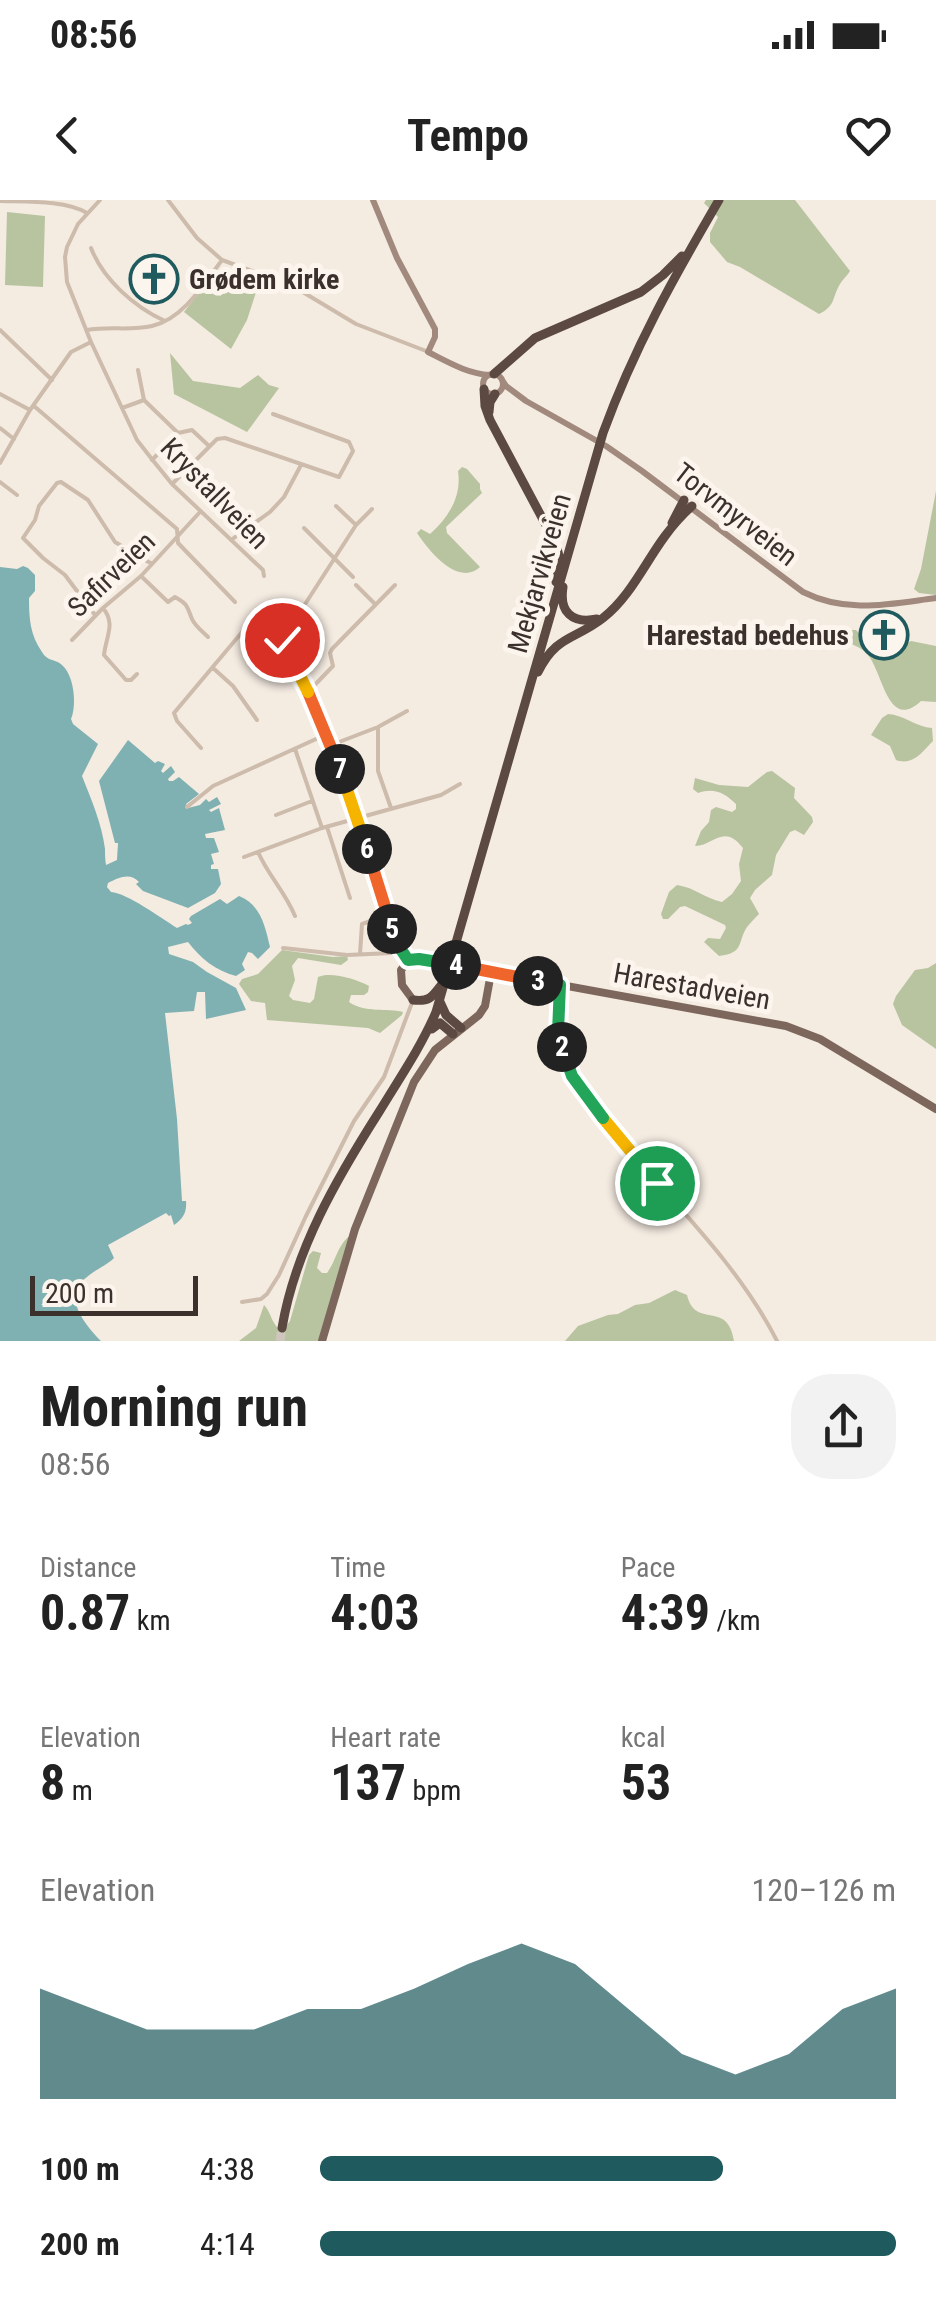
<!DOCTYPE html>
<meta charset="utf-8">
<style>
:root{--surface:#fff;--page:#f2f2f2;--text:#222;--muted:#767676;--accent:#1f5a5e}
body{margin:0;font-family:"Roboto Condensed",sans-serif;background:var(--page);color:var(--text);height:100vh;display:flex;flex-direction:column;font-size:38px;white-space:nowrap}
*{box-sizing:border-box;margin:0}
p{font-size:32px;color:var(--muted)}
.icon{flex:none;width:55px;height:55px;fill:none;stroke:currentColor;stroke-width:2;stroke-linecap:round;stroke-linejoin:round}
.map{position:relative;height:1141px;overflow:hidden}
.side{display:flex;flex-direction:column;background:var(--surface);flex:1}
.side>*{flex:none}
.scale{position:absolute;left:30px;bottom:25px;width:168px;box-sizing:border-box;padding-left:10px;border:5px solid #3b302b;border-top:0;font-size:28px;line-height:35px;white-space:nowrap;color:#3b302b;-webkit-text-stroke:8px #fbf5ee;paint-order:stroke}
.pin{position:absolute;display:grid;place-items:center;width:85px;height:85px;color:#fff;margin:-42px;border:5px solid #fff;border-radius:50%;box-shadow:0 2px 10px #0007}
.km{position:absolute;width:50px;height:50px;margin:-25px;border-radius:50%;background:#222;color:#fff;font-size:28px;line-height:50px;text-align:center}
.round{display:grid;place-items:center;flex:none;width:105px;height:105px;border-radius:40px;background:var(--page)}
.summary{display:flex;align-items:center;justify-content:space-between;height:170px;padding:0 40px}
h1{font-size:55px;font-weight:700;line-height:75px}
.stats{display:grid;grid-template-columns:repeat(3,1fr);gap:15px;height:170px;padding:10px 40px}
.stats div{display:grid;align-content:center}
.stats b{font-size:50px;font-weight:700}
.stats small{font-size:28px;font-weight:400}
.stats p{font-size:28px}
.chart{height:280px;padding:20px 40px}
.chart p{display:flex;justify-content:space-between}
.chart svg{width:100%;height:180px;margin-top:10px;fill:var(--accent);opacity:.7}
ul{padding:0 40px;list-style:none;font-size:32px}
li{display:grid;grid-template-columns:160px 120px 1fr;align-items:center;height:75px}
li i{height:25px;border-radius:12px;background:var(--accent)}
.status{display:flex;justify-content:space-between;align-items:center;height:70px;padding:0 50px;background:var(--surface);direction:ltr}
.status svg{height:28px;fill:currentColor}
header{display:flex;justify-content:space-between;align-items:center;height:130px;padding:0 40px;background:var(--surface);font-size:45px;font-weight:700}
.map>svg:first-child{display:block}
.green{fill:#b8c4a0}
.water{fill:#7fb0b2}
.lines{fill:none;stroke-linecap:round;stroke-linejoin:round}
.highway-tunnel{stroke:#cfc6bd;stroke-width:9;stroke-dasharray:9 4.5;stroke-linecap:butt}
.street{stroke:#cdbbac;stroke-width:4}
.secondary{stroke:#a18a7d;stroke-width:6}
.primary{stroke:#7d675c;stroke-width:8}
.highway{stroke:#5c4a42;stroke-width:9}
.split-1-casing{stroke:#fff;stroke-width:20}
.split-2-casing{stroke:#fff;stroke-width:20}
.split-3-casing{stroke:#fff;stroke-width:20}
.split-4-casing{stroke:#fff;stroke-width:20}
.split-5-casing{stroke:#fff;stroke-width:20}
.split-6-casing{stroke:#fff;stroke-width:20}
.split-7-casing{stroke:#fff;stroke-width:20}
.split-8-casing{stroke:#fff;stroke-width:20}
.split-9-casing{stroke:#fff;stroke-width:20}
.split-1{stroke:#f5b400;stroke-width:12}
.split-2{stroke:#22a559;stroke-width:12}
.split-3{stroke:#22a559;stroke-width:12}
.split-4{stroke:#f0652b;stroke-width:12}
.split-5{stroke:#22a559;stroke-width:12}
.split-6{stroke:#f0652b;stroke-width:12}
.split-7{stroke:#f5b400;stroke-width:12}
.split-8{stroke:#f0652b;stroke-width:12}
.split-9{stroke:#f5b400;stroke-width:12}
.labels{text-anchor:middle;stroke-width:10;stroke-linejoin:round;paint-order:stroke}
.poi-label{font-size:28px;font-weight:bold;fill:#3b302b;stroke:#fbf5ee;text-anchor:start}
.street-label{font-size:28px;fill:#3b302b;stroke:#fbf5ee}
</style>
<div class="status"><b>08:56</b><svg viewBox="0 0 49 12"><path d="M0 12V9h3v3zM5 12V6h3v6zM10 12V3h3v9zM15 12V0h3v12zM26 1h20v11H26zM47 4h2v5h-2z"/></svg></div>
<header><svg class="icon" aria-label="back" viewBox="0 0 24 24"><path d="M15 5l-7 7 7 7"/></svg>Tempo<svg class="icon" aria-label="heart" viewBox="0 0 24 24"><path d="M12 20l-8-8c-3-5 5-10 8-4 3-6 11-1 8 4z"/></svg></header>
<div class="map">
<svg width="936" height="1141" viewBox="0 0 936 1141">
<rect width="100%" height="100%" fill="#f4ebe1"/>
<path class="green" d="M706 0H795L850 71C847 76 843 79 840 84 832 97 836 106 819 114L740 67 727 62 710 42V33L718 17 704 3Z
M7 12 45 16 43 87 5 85Z
M218 69 259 83 247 120 231 149 184 112Z
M170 153 193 181 240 188 258 175 269 185 279 188 247 232 174 194Z
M462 267 467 269 480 284V289L482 293 446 327 447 333 480 367C458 387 429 351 417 333L421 329 430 334C449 317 462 296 458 271Z
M936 291V395L919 393 914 389 921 369Z
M856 430 861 435 893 450 911 441 936 446V502L921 501C888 532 883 473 868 455 861 446 850 445 841 438L848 430Z
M888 514C904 515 916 527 932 528L933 541C922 552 913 566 896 560L890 546 871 535 882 518Z
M772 571 795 588 794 598 812 617 813 622 804 635 795 630 790 632 776 655 772 675 755 690 750 698 759 714C755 718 751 722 747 727 737 742 745 753 719 756L704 742 708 738 720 739 726 728 725 725 685 706 680 707 668 719H663L661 714 669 692 677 685C696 688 704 698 722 702L732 694 741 681 739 664 743 648C723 623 714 646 695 646L701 631 709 622 711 610 716 607 732 612 736 609V604C725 593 714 587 698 593L693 589 695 578 719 585 748 587 767 572Z
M282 750 333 757 347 756 348 760 341 765 298 758 292 766 295 780 289 796 293 800 310 803 314 799 318 777C330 771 357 779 369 786L368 792 364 795H351L349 802C365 813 387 808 403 812L402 815 380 833 368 828 267 820 265 803 251 801 239 784 242 779 258 774Z
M936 763V849L902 825 893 804 896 796 915 770 928 768Z
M348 1037 351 1038 326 1141H239L256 1128 264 1105C271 1112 271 1122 279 1129H284L290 1121 309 1055 313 1051 321 1053 317 1068 322 1073H327C336 1061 336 1049 348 1037Z
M675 1090 687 1095C695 1130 728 1099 734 1141H565L578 1126 608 1115 618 1114 635 1105 649 1103Z"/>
<path class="water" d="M23 366 28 368 35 375V391L29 398C29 418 30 435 42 452 48 462 54 458 62 465 74 475 77 505 71 519L73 524 98 544 82 576C91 599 102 624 105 649 105 654 105 659 106 665L117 660 118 643H115L99 581 128 540 155 563 158 561 165 564 161 571 163 573 171 566 175 572 168 579 169 581H173L179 577 199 594 186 604 188 608 200 605 206 599 209 602 217 597 221 604 209 610 211 612 219 608 225 630 205 634 206 638H214L219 652 211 654 214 664 211 665V669H218L221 684 215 693 188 708 143 691 136 684 139 682C130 672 118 678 108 683L107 687 111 692C127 693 161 718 177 728L186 724 188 725 192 723 189 719 191 716 220 699 227 704 239 696C261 705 265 726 270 747L258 759 252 753 248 752 242 764 245 770 236 776C216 771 200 758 188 742L168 747 169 754 193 762 207 772 236 788 246 810 206 819 205 792H197L194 811 165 813 177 919 182 1001H186C187 1012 183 1019 174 1025L171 1015 169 1016 166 1013 108 1045 114 1058C106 1066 96 1069 87 1077 61 1096 85 1125 101 1141H0V367L17 369Z"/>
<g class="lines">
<path class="highway-tunnel" d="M280 1141 282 1128"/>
<path class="street" d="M100 0 78 24 67 47 65 57 67 82 91 142 137 240 151 258 172 284 263 370 264 376
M168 0 197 38 222 60 291 85 356 124 426 151
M0 1C26 2 65 0 87 13
M91 48C103 79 134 107 165 121
M0 130 52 180
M87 130C108 126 131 131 152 126 183 119 204 84 222 60
M0 194 30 210
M144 200 178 233 152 260
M34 206 177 329 178 343 235 402
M122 208 144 200 138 170
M0 228 14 239
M178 233 192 230 209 246
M0 263 30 210 71 152 91 142
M0 282 17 295
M172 284 217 239 225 238 339 277 353 251 349 242 273 214
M336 306 356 325
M304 328 353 377
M231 340 270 312 284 297 301 265
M141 376 168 402 175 397C188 404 187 407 192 419 195 426 203 432 208 437
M356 385 375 404
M103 408C116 424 106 436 104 455L126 480H131L137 474
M257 411 260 419 282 440 332 545 403 763
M95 415 65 375 43 358 23 338 35 320 39 306 57 283 61 282 88 300 115 342 152 364
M72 440 103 408 141 376 200 312
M282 440 356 325 372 309
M213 468 233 486 257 520
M308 492 333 466 330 453 332 449 395 385
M378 527V571L391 608
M334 544 378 527 407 511
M201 548 177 521 174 513 243 431 258 416
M295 549 322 628
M187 607 213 586 327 534
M276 615 312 601
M327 627 350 698
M258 652C268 675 285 692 295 716
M244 657 322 628 441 595 460 584
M283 748 347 755 392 753
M360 754 362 724 388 715
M559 785C557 816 557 846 571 875 583 899 605 921 622 942 676 1006 739 1066 777 1141
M242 1102 261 1099 267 1094 279 1075 306 1016 354 921 384 877 413 800"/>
<path class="secondary" d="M373 0 397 58 435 129V137L428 152C448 162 468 174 490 175
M483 184a10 10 0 1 1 20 0a10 10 0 1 1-20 0Z
M502 180 506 186 526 201 606 246 642 271 803 392C847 414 889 404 936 398"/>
<path class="primary" d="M413 800 402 785 401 770 408 761 419 759 786 826 820 839 936 909
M322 1141 355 1029 414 882 435 850 479 815 485 806 491 773"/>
<path class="highway" d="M494 174 535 138 641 92 663 75 682 56
M484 189 485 206 490 220 556 344 559 356 556 382
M489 212 490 202 495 194
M672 323 684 300
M563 387C559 412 572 424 597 419
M538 472C556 435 575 440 603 418 630 397 645 363 665 336 673 325 682 315 692 306
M413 800C430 802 432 797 442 784
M440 802 446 815 461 828
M432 829 440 823 453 834
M282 1128C295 1050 337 978 379 912 399 879 421 847 436 812L603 233C634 148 674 77 719 0"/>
</g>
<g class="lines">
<g class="split-1-casing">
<path id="split-1" d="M603 918 657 983"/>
</g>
<g class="split-2-casing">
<path id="split-2" d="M562 847 572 876 603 918"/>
</g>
<g class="split-3-casing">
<path id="split-3" d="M538 781 560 785 558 832 562 847"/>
</g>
<g class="split-4-casing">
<path id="split-4" d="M456 765 538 781"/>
</g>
<g class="split-5-casing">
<path id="split-5" d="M392 729 396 742 408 760 419 759 456 765"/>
</g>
<g class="split-6-casing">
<path id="split-6" d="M367 649 392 729"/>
</g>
<g class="split-7-casing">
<path id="split-7" d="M340 569 367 649"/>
</g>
<g class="split-8-casing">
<path id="split-8" d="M308 492 340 569"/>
</g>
<g class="split-9-casing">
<path id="split-9" d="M282 440 308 492"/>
</g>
<use href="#split-1" class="split-1"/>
<use href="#split-2" class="split-2"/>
<use href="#split-3" class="split-3"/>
<use href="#split-4" class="split-4"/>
<use href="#split-5" class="split-5"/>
<use href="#split-6" class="split-6"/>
<use href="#split-7" class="split-7"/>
<use href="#split-8" class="split-8"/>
<use href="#split-9" class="split-9"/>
</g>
<defs>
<g id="church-ring" transform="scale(2.5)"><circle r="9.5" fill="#fbf5ee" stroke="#1f5a5e" stroke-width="1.5"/><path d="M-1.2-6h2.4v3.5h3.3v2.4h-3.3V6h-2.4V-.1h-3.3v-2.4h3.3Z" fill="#1f5a5e"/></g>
</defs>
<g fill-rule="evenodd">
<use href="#church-ring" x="154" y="79"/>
<use href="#church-ring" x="884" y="435"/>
</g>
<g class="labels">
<g class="poi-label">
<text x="189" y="89">Grødem kirke</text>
<text x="849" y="445" text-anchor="end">Harestad bedehus</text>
</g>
<g class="street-label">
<text transform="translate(215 293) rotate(46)" y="10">Krystallveien</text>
<text transform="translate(736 314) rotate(38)" y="10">Torvmyrveien</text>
<text transform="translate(539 373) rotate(-74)" y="10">Mekjarvikveien</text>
<text transform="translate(111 374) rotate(-44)" y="10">Safirveien</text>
<text transform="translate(692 786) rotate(10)" y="10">Harestadveien</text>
</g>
</g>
</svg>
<div class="scale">200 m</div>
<div class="pin" style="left:657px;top:983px;background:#1e9e55"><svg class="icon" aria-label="arrive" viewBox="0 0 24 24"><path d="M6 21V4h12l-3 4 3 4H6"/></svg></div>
<div class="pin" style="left:282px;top:440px;background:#d93025"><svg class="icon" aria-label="check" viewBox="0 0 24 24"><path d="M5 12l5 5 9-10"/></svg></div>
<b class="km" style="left:562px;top:847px">2</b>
<b class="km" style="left:538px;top:781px">3</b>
<b class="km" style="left:456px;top:765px">4</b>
<b class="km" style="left:392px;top:729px">5</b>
<b class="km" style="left:367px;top:649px">6</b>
<b class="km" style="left:340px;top:569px">7</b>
</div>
<section class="side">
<div class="summary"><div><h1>Morning run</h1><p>08:56</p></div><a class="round"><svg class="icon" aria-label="share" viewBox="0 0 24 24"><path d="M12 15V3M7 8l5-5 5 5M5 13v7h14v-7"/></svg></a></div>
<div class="stats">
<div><p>Distance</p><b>0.87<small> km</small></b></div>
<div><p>Time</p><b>4:03</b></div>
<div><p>Pace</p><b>4:39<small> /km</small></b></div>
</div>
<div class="stats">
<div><p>Elevation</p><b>8<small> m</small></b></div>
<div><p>Heart rate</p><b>137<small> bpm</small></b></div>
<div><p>kcal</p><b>53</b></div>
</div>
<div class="chart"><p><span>Elevation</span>120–126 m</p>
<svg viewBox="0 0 160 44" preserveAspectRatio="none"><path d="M0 44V17L10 22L20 27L30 27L40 27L50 22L60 22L70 17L80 11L90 6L100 11L110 22L120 33L130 38L140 33L150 22L160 17V44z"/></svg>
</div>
<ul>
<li><b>100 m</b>4:38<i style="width:70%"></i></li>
<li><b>200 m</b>4:14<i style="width:100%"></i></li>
</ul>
</section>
